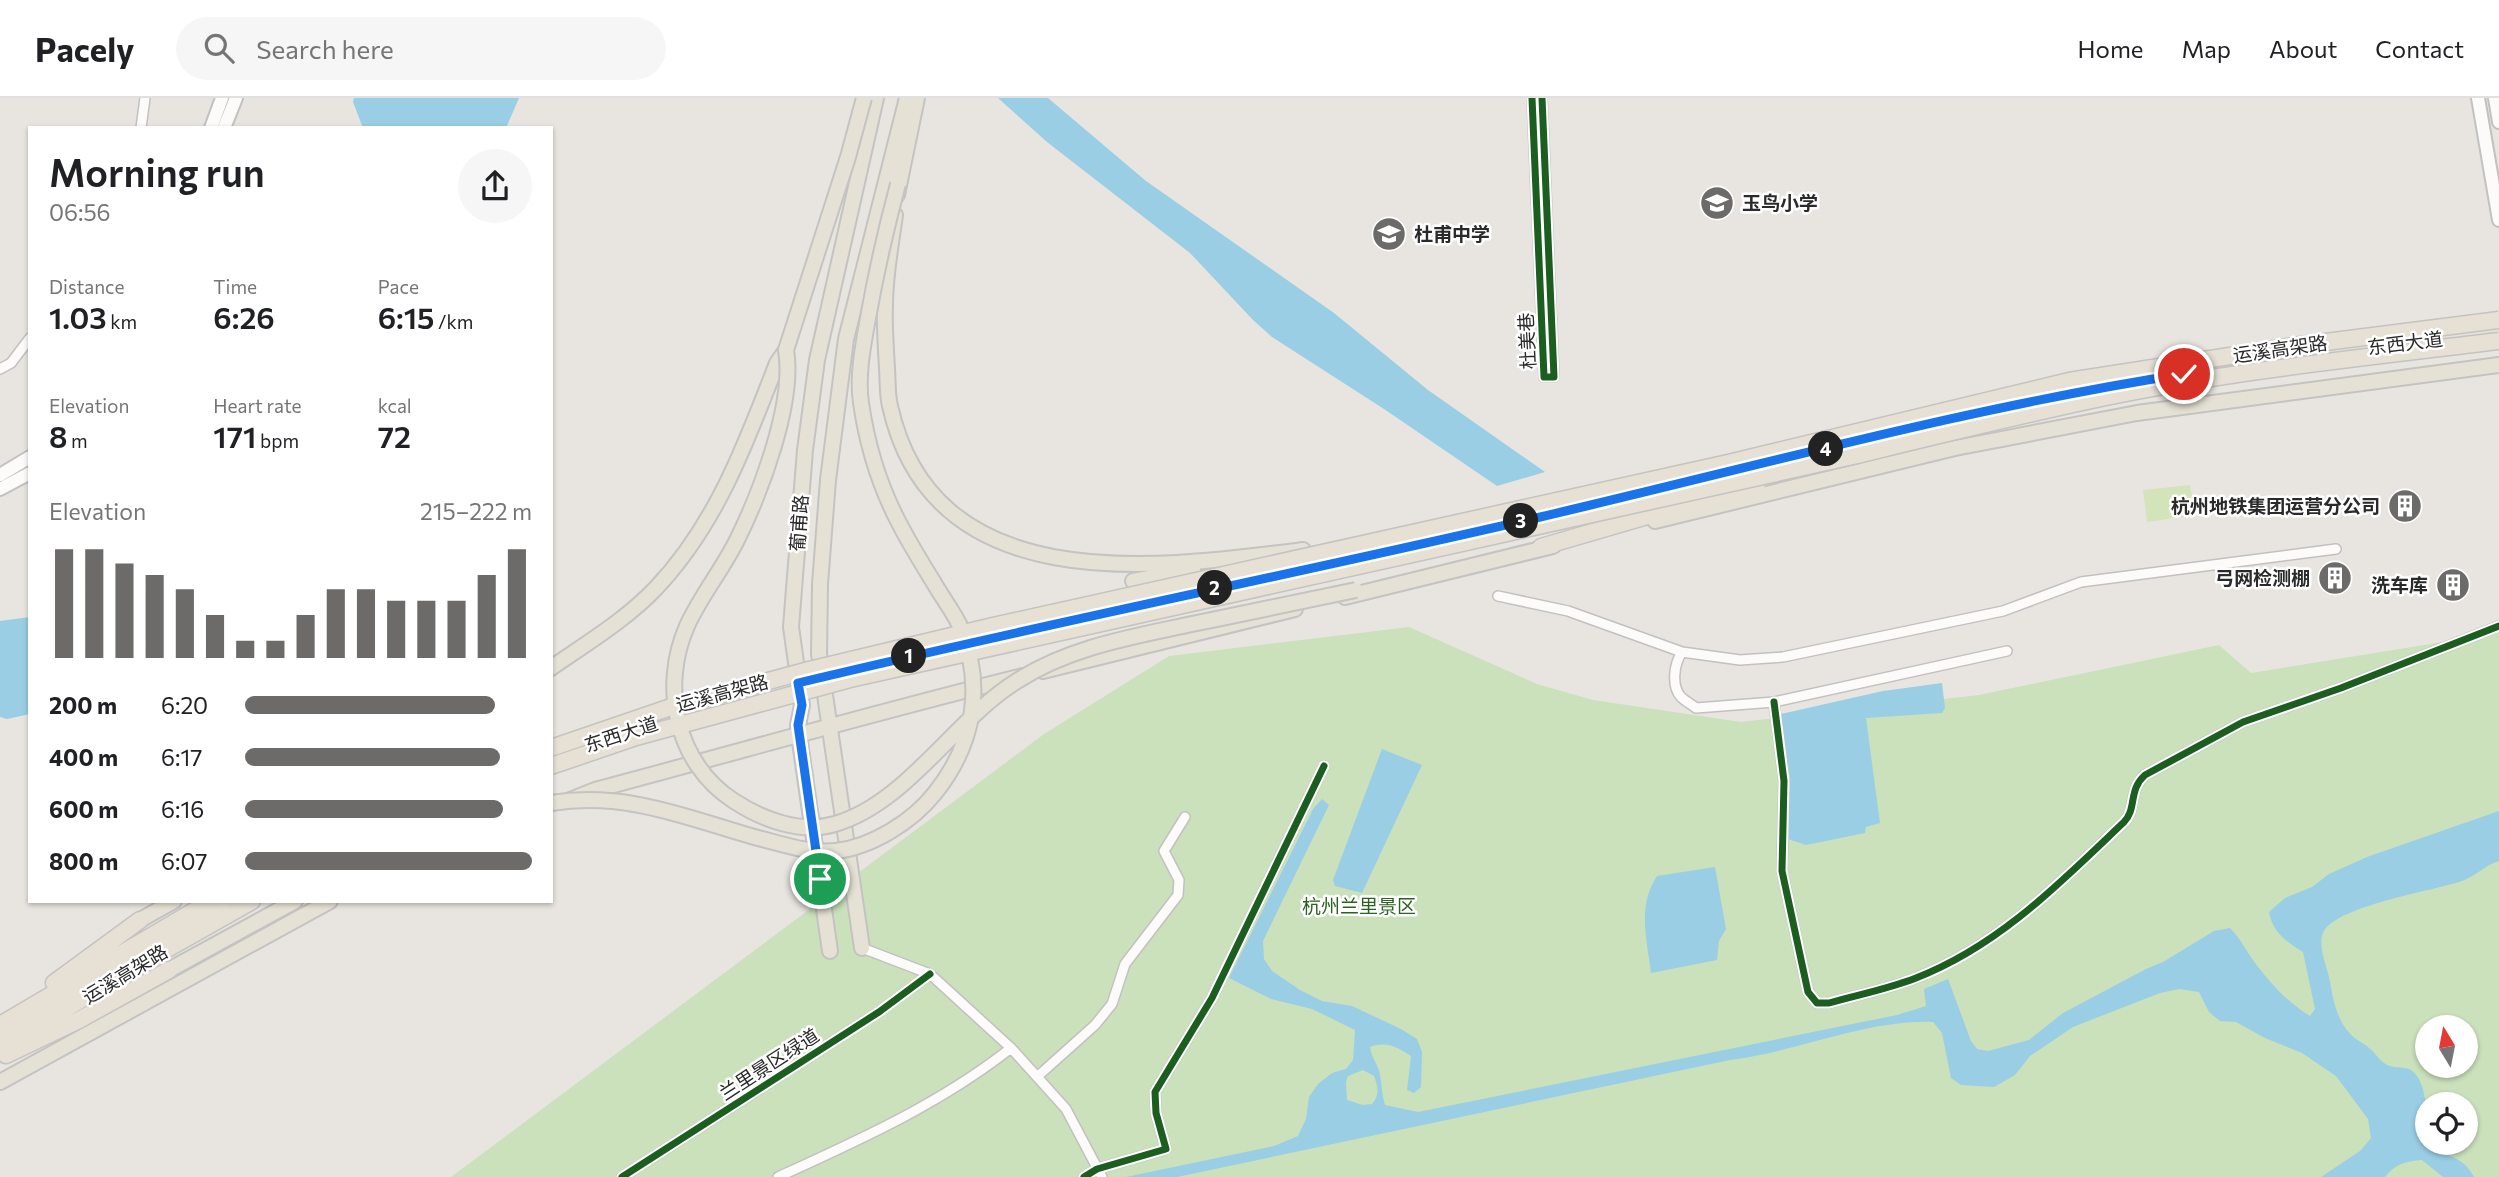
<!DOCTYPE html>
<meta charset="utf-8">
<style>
:root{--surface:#fff;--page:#f6f6f6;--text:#202124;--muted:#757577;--line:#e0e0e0;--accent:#6c6b6a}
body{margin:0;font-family:Commissioner,"Noto Sans SC",sans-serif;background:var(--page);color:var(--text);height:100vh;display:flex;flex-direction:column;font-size:26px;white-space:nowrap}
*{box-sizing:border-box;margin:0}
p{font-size:23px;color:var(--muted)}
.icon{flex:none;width:38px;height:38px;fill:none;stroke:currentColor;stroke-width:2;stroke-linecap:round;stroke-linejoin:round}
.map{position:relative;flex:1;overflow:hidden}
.drawer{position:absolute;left:28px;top:28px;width:525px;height:777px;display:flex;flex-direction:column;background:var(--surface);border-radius:0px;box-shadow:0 2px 5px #0004}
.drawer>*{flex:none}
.needle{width:46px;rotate:350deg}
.controls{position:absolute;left:2415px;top:917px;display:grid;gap:14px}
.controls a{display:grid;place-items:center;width:63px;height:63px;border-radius:50%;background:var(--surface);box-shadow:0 2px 5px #0004;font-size:35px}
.pin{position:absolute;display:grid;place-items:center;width:60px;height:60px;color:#fff;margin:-30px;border:4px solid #fff;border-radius:50%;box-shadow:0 2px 7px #0007}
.km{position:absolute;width:35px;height:35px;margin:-18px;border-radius:50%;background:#222;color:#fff;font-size:19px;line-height:35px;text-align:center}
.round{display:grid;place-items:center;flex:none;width:74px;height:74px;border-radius:37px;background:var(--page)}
.head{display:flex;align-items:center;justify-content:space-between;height:119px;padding:0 21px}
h1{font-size:38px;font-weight:600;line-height:52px}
.stats{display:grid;grid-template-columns:repeat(3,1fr);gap:10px;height:119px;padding:7px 21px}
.stats div{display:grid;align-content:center}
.stats b{font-size:30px;font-weight:600}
.stats small{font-size:19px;font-weight:400}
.stats p{font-size:19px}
.chart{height:196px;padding:14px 21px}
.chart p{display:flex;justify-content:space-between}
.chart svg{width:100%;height:126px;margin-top:7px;stroke:var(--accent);stroke-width:6}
ul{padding:0 21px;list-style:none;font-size:23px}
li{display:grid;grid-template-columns:112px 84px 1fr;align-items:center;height:52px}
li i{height:18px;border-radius:9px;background:var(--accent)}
header{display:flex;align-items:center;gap:42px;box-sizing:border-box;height:98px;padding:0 35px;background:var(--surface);border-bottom:2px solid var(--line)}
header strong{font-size:33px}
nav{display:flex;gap:38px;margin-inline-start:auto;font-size:24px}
.search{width:490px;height:63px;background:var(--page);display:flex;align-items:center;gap:18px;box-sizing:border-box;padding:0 24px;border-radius:38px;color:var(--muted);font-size:26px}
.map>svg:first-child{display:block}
.green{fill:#cae1bc;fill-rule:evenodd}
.pitch{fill:#d3e4ba}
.water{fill:#9acee4;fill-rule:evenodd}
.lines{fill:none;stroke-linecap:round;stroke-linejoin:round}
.minor-casing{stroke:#c2c1c1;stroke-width:12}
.tertiary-casing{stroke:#c2c1c1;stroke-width:16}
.primary-casing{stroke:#c4c3c1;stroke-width:18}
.trunk-casing{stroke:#c4c3c1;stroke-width:19}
.minor{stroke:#fcfbfa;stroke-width:9}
.tertiary{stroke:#fcfbfa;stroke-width:12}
.primary{stroke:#e5e2d5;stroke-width:14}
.trunk{stroke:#e6e0d5;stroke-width:16}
.primary-bridge-casing{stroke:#c4c3c1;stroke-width:18;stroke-linecap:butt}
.trunk-bridge-casing{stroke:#c4c3c1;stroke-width:19;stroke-linecap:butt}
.primary-bridge{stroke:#e5e2d5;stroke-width:14}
.trunk-bridge{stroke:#e6e0d5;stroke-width:16}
.cycleway-casing{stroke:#fff;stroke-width:11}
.cycleway{stroke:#1b5e20;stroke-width:7}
.route-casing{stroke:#fff;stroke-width:14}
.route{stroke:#1a73e8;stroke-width:9}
.labels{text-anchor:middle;stroke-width:5;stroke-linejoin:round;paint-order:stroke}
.poi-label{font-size:19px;font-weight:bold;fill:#2a2a2a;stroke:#fff;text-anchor:end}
.street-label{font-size:19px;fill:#2a2a2a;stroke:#fff}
.park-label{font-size:19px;fill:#2b6220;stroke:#fff}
</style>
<header>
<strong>Pacely</strong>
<div class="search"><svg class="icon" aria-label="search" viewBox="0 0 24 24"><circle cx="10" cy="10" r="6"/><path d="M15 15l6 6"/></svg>Search here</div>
<nav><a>Home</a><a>Map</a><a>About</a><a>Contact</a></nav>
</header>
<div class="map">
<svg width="2499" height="1079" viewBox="0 0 2499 1079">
<rect width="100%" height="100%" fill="#e8e5e0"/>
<path class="green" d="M1409 529 1537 586 1593 602 1741 624 1979 597 2219 547 2251 575 2499 535V1079H451L1044 636 1169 558ZM2427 929H2466V968H2427ZM2427 1006H2466V1045H2427Z"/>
<path class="pitch" d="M2190 387 2195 417 2147 424 2143 392Z"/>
<path class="water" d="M354 0H519L506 30H363L353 4Z
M998 0H1048L1146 83 1334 215 1428 292 1545 374 1497 388 1384 311 1272 239 1253 222 1190 155 1047 44Z
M30 519V616L7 621 0 619V523Z
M1942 585 1945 610 1942 615 1866 620 1880 725 1866 729 1865 735 1806 747 1788 741 1790 681 1781 616 1883 593Z
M1382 651 1422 667 1362 795 1335 788 1333 782Z
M1322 701 1329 707 1263 843 1264 861 1272 873 1300 892 1322 903 1352 908 1401 931 1417 941 1422 954 1421 989 1414 995 1407 992 1411 958C1397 949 1387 943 1370 949 1371 960 1379 967 1380 977 1382 988 1382 997 1385 1007L1418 1014 1897 917 1926 908 1924 891 1948 881 1971 943 1977 951 1988 953 2029 942 2063 915 2146 871 2163 864 2214 833 2230 830C2240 840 2245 851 2253 862 2268 883 2288 905 2310 918L2315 911 2303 854C2286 843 2273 835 2269 814L2285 800 2312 789 2329 776 2367 759 2499 713V763C2485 767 2476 778 2462 783 2433 793 2340 807 2324 833 2316 847 2328 870 2330 884 2334 906 2338 927 2356 941 2360 944 2365 946 2369 950 2375 954 2378 961 2384 965 2391 971 2401 968 2409 971 2429 980 2427 1026 2427 1045H2446L2448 1057C2461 1062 2467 1067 2474 1079H2443L2422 1062C2406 1063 2395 1066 2385 1079H2321L2360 1053 2371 1040 2368 1021 2336 978 2302 955 2265 940 2236 924 2220 923 2209 914 2199 894 2179 891 2160 895 2073 929 2030 958 2015 977 1994 989 1961 987 1951 980 1942 935 1933 924C1869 921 1796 954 1730 962L1177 1079H1126L1274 1048 1298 1038 1306 1021 1309 999 1318 986 1332 975 1346 971 1353 962 1355 932 1312 911 1271 901 1229 880 1313 711ZM1363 972 1374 978C1378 989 1380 997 1372 1006L1363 1007 1347 1002 1346 984 1348 978Z
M1715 769 1726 831 1719 843 1717 862 1651 875C1647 842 1637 808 1657 778Z"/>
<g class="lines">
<g class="minor-casing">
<path id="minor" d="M1532 0 1544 279H1554L1542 0
M141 30 145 0
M0 271 11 265 30 240
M1498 498 1568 513 1682 554 1740 562 1783 559 2003 513 2081 484 2336 451
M1682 554C1674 566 1671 588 1681 599 1685 603 1691 606 1696 610L1774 604 2007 553
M1774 604 1784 683 1782 773 1808 894 1817 905H1829C1857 897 1888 891 1916 880 1999 848 2061 784 2124 724 2137 711 2128 692 2145 677L2243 624 2341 590 2499 528
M862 850 930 876 1011 950 1066 1011 1102 1079
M1038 978 1095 927 1112 906 1125 866 1178 797 1179 782 1164 753 1185 719
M622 1079 879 914 930 876
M778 1079C859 1042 940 1006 1011 950
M1084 1079 1097 1071 1166 1051 1156 1015 1155 994 1212 900 1324 668"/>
</g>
<g class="tertiary-casing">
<path id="tertiary" d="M2478 0 2499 122
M2495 0 2499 24
M211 30 222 0
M224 30 236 0
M0 377 30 359
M0 391 30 375"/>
</g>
<g class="primary-casing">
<path id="primary" d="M897 97 917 0
M895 117C891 147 885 177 885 207 884 228 886 250 887 271 888 283 887 296 890 308 933 501 1153 471 1303 452
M1655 423 1955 350 2137 315 2499 267
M1133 483 1193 472
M1345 499 1553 448
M551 570C587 545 627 521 657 489 717 425 746 345 777 265L786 252
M1043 573 1295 511
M551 660 640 628 798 585 961 546 1532 421 1943 323 2103 288 2265 263 2499 233
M570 702 595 692C738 654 880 613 1023 578
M140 822 174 803
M862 850 819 556 820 486 828 382 846 241 907 0
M830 853 799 637 798 627 802 607 791 529 805 352 817 262 876 0
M169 872 295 803
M0 939 235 803
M0 984 330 803"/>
</g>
<g class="trunk-casing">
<path id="trunk" d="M1541 449 1757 386
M54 885 140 822
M0 927 211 803
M0 950 144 864 252 803
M6 957 79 922 169 872"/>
</g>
<use href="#minor" class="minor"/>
<use href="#tertiary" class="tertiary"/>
<use href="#primary" class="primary"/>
<use href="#trunk" class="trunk"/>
<g class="primary-bridge-casing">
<path id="primary-bridge" d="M864 0 848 59 786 252C795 304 761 393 738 440 723 471 701 497 687 528 660 589 676 666 734 703 763 722 801 736 835 726 907 705 954 622 1017 583 1070 549 1132 539 1192 526 1247 515 1302 503 1356 492
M551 705C627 693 687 720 758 740 782 746 811 756 836 753 872 749 913 723 935 695 975 645 985 586 959 526 952 512 942 499 934 485 921 464 908 443 897 421 878 384 867 346 861 305 857 277 863 248 868 220 876 175 886 131 898 86"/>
</g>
<g class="trunk-bridge-casing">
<path id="trunk-bridge" d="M551 650 668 610 809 572 993 528 1728 365 2069 283 2294 248 2499 222
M551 668 636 639 850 581 1853 358C1939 337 2024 316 2111 298 2239 272 2370 259 2499 243"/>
</g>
<use href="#primary-bridge" class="primary-bridge"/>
<use href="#trunk-bridge" class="trunk-bridge"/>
<g class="cycleway-casing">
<path id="cycleway" d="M1532 0 1544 279H1554L1542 0
M1774 604 1784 683 1782 773 1808 894 1817 905H1829C1857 897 1888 891 1916 880 1999 848 2061 784 2124 724 2137 711 2128 692 2145 677L2243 624 2341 590 2499 528
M622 1079 879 914 930 876
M1084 1079 1097 1071 1166 1051 1156 1015 1155 994 1212 900 1324 668"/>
</g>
<use href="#cycleway" class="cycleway"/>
</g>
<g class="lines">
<g class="route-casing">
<path id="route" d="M820 781 798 627 802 607 798 585C1043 526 1290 477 1536 420 1751 370 1965 310 2184 276"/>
</g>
<use href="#route" class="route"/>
</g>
<defs>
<g id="school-disc" transform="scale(1.75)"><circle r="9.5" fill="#6c6b6a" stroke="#fff"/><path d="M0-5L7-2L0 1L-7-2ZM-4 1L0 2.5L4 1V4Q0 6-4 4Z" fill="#fff"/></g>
<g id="building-disc" transform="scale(1.75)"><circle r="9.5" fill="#6c6b6a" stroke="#fff"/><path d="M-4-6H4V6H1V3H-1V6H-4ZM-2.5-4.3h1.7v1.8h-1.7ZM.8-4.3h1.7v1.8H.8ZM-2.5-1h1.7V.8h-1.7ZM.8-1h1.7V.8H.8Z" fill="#fff"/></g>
</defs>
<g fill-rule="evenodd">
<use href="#school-disc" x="1717" y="105"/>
<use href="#school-disc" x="1389" y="136"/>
<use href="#building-disc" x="2405" y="408"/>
<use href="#building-disc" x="2335" y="480"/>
<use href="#building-disc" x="2453" y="487"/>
</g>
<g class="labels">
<g class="poi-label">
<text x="1742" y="112" text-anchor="start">玉鸟小学</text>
<text x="1414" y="143" text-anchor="start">杜甫中学</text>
<text x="2380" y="415">杭州地铁集团运营分公司</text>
<text x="2310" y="487">弓网检测棚</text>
<text x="2428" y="494">洗车库</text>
</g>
<g class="street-label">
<text transform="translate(1527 243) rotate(-93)" y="7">杜美巷</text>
<text transform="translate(2405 245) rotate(-7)" y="7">东西大道</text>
<text transform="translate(2280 251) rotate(-8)" y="7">运溪高架路</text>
<text transform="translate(799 425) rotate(-86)" y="7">葡甫路</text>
<text transform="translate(722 595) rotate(-15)" y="7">运溪高架路</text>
<text transform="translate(621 636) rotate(-18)" y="7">东西大道</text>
<text transform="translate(125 876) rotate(-31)" y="7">运溪高架路</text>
<text transform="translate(769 966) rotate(-33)" y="7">兰里景区绿道</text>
</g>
<g class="park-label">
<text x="1359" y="815">杭州兰里景区</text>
</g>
</g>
</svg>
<div class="controls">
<a><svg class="needle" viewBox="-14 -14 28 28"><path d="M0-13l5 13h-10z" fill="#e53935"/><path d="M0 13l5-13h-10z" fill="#757577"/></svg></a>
<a><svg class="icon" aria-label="locate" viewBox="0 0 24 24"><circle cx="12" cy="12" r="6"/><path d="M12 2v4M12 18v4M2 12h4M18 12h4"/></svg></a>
</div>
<div class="pin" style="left:820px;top:781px;background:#1e9e55"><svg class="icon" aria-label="arrive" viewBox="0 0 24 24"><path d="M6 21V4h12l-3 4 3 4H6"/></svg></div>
<div class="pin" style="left:2184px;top:276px;background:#d93025"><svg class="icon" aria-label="check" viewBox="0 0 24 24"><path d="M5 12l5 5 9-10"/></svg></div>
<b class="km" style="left:909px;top:558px">1</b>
<b class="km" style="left:1215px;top:490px">2</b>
<b class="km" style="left:1521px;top:423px">3</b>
<b class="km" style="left:1826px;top:351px">4</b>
<section class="drawer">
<div class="head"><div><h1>Morning run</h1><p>06:56</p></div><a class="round"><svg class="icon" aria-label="share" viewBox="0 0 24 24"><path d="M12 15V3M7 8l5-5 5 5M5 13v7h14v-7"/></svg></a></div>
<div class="stats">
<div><p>Distance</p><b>1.03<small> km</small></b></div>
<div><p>Time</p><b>6:26</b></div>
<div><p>Pace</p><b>6:15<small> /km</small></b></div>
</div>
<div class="stats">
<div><p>Elevation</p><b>8<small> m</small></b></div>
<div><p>Heart rate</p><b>171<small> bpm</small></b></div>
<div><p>kcal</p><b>72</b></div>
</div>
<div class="chart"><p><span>Elevation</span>215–222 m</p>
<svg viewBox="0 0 160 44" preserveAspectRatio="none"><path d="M5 44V6M15 44V6M25 44V11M35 44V15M45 44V20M55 44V29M65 44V38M75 44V38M85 44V29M95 44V20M105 44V20M115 44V24M125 44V24M135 44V24M145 44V15M155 44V6"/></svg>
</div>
<ul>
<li><b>200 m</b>6:20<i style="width:87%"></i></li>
<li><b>400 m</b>6:17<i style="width:89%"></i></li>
<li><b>600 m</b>6:16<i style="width:90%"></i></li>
<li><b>800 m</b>6:07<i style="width:100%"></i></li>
</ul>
</section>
</div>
